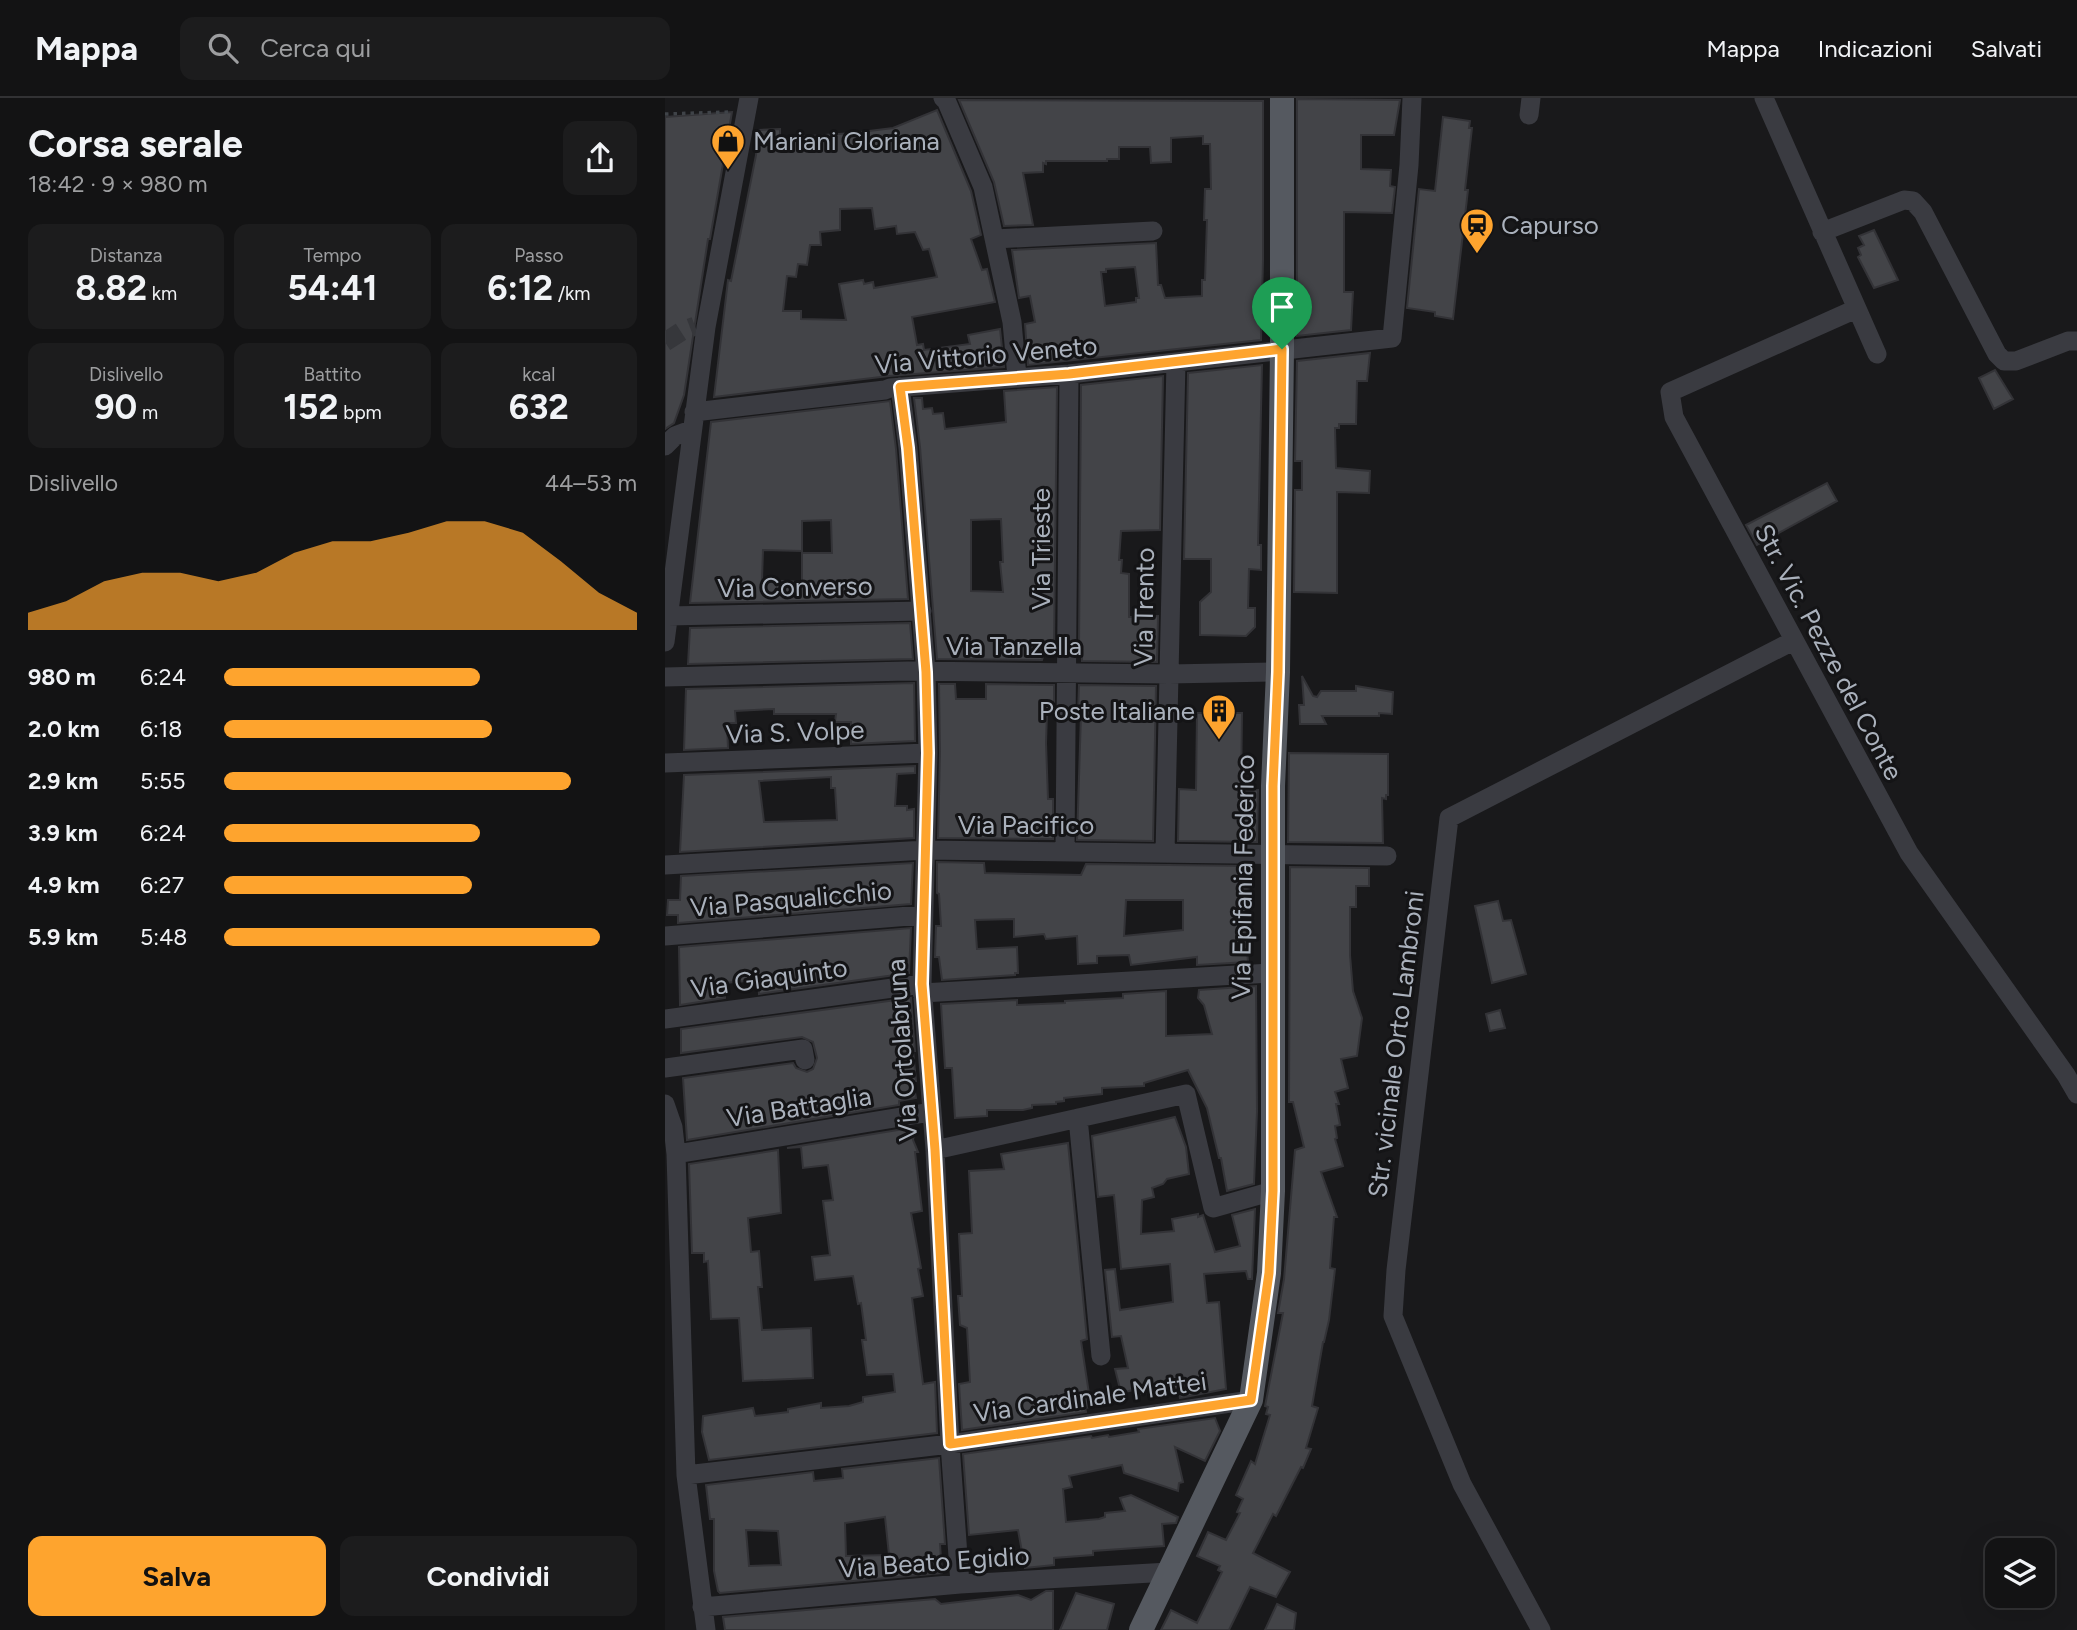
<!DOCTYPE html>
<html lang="it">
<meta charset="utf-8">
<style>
:root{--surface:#131314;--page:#1c1c1d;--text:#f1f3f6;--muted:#9d9ea0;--line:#323234;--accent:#fea42e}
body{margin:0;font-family:Figtree,sans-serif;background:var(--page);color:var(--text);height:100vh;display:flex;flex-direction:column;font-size:26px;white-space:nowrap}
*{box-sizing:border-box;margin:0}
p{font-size:23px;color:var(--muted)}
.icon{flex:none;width:38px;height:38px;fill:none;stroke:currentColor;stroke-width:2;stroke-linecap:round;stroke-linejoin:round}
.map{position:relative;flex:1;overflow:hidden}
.details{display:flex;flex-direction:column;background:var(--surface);width:665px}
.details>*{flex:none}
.fabs{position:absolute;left:1320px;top:1440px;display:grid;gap:14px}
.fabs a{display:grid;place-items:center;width:70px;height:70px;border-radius:14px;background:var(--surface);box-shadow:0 7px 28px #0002,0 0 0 2px var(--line);font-size:35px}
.pin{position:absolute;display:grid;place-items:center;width:60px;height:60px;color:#fff;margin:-72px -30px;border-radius:50% 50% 50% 0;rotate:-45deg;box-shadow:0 0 7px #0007}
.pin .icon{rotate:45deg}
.round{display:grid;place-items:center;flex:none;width:74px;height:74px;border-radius:14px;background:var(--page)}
.summary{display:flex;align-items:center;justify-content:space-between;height:119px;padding:0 28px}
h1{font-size:38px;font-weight:700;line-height:52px}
.figures{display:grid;grid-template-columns:repeat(3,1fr);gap:10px;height:119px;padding:7px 28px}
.figures div{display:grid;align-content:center;border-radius:14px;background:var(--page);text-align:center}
.figures b{font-size:35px;font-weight:700}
.figures small{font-size:19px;font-weight:400}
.figures p{font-size:19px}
.chart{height:196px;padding:14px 28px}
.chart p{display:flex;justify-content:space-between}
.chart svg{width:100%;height:126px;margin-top:7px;fill:var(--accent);opacity:.7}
.cta{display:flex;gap:14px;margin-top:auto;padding:14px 28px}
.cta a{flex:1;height:80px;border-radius:14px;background:var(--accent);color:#111;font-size:28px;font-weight:700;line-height:80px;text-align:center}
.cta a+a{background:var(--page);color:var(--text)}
ul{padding:0 28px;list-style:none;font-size:23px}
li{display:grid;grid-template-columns:112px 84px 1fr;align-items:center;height:52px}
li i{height:18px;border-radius:9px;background:var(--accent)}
header{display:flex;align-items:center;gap:42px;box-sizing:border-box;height:98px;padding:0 35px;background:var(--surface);border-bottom:2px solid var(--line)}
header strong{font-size:33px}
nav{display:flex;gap:38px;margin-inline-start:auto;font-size:24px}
.search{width:490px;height:63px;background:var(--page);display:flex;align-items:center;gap:18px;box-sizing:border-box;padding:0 24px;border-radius:14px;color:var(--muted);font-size:26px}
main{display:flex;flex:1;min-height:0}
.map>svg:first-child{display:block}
.building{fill:#434448;stroke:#333337;stroke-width:2;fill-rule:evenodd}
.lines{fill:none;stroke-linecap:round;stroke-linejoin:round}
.minor-tunnel{stroke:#36373b;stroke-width:19;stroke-dasharray:19 10;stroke-linecap:butt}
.path{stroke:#3f4348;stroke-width:3.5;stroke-dasharray:3.5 5;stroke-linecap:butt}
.minor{stroke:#3a3b41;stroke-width:19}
.major{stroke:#555960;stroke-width:24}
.route-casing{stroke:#fff;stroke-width:14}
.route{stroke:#fea42e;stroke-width:9}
.labels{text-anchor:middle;stroke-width:6;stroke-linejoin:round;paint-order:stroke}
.poi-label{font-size:26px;fill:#aab1bc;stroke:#141416;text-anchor:start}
.street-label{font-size:26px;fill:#aab1bc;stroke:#141416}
</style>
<header>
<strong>Mappa</strong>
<div class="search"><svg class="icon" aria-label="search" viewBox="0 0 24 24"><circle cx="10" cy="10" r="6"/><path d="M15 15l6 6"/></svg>Cerca qui</div>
<nav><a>Mappa</a><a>Indicazioni</a><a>Salvati</a></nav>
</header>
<main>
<section class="details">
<div class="summary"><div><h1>Corsa serale</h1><p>18:42 · 9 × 980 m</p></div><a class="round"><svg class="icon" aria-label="share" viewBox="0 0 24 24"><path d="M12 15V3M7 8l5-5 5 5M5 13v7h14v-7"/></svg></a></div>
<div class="figures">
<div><p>Distanza</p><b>8.82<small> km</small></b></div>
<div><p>Tempo</p><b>54:41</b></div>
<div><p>Passo</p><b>6:12<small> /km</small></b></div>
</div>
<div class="figures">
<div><p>Dislivello</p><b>90<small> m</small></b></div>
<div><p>Battito</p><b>152<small> bpm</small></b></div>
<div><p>kcal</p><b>632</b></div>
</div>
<div class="chart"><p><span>Dislivello</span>44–53 m</p>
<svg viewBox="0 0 160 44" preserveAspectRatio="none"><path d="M0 44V38L10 34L20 27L30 24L40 24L50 27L60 24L70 17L80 13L90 13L100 10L110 6L120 6L130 10L140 20L150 31L160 38V44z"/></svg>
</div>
<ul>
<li><b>980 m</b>6:24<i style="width:62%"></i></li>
<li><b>2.0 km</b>6:18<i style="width:65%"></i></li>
<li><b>2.9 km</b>5:55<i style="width:84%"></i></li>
<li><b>3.9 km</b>6:24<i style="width:62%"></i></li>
<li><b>4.9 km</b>6:27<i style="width:60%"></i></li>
<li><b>5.9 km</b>5:48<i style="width:91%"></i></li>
</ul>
<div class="cta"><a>Salva</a><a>Condividi</a></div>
</section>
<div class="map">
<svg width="1412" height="1532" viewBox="0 0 1412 1532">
<rect width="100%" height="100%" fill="#19191b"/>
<path class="building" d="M632 1 735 2 729 37H696V71L726 72 725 88 730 89 727 115 679 114V194H688L686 232 632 238Z
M294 2 598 3V162L596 242 363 267 360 226 370 224 365 198 354 200 347 152 491 145 493 187H496L500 200 537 198V182H540L542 122H539L540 91H546L545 46H538V38L506 40V64L486 65 485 49H454V61H442V63H381V66L378 65V74L358 75 368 127 339 128 329 84ZM470 169 474 200H471V204L440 208 436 174H441V171Z
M272 12 306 93 316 137 306 141 317 172 322 171 330 204 247 219 252 247 258 246 259 252 305 246 303 237 335 231 339 269 224 278 49 299 63 182 66 183 91 57 93 32 115 31V40L188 35 228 30ZM207 110 210 131 231 128 232 136 250 134 258 152 264 151 272 179 209 190 208 184 199 186 198 182 174 186 181 222 136 221V213H118L122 178 131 179 133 166 142 167 145 147H156L155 134 175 132V111Z
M67 14 45 141H43L19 297 9 325 0 331V19Z
M778 19 805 23 804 30H807L800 92H803L788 221 770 218V214L742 210 754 91 770 93Z
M1209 132 1233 182 1209 190 1193 159 1196 157 1193 150 1199 147 1194 138Z
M705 255 702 283H692L691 326H674V330H670L671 370 705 373 704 395 672 394V495L629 494 630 392H637V363H630L632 263Z
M597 267 593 447H596V472L584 471 583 510H590V529L581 538 535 537V504L546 494V461H519L523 275Z
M1330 272 1348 301 1329 311 1314 280Z
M498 278 495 432 456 433 454 462H457L456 475 464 476V519L493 518 492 564 417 563V550H414L416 287Z
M392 289 389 549H381L377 562 272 561 255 349 249 300H257L258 311 267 310 268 316 278 315 280 331 341 324 339 293ZM336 421 338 464H335L338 494 306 493V422Z
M225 303 231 351 243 501 25 505 46 324ZM166 422 167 455H137V484L97 482 98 452 137 453V423Z
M1162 385 1172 403 1092 447 1081 427Z
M245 525 248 561 23 566 25 530Z
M637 578 648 598 652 599 656 593H691V588L728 594 727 616 714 615V618H657L661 626H635L634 607H639Z
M249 585 250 643 186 646V624H170L171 616H109V611L70 613 71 625H62L63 650 19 652 21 591Z
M274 586H290L291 601H321V586L389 587V616L382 615 381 645 383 701H388V741L273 740 275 655Z
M414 587 491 588 488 743 412 742 416 616H413Z
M532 615H577L576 693 593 692 592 744 513 743 514 691 531 692Z
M624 655 723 656V697H721V701L717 700 718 745 623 744Z
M250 668V675L232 676 230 708H242V712L249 711V740L15 754 19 677ZM166 679V690H170L172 722 99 724 94 683Z
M272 764 319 765 320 775 416 777 421 766 584 768 583 829 580 828 583 864 532 867V859L466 867 464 857 432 858V865L413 866 412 838 381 841 379 836 349 839V821L310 822 312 851 352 849 353 875H350V877L277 882 274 859H270L271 828H276L274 796 272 795ZM461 802H518V832L459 838Z
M248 765 246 806 13 825V817H2L3 802H15L16 778Z
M625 769 704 770V788H691V809H685V857L688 893 697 920 692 958 676 961 683 990 670 994 674 1006H671L675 1027 670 1028 672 1040 670 1041 678 1068 656 1074 672 1119H669L665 1170 670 1171 664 1222 659 1244H658L647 1308 653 1310 641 1350 646 1351 638 1370 636 1369 611 1418 608 1416 588 1455 625 1474 611 1499 585 1489 564 1532H496L506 1512 532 1525 557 1474 553 1472 555 1468 532 1458 543 1434 561 1442 575 1415 572 1414 578 1401 571 1397 586 1363 590 1366 605 1317 601 1316 603 1309 600 1308 618 1215H613L619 1181 630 1052 639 1049 628 1004H624Z
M833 803 838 823 846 822 861 876 827 885 810 808Z
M246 830 244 875 94 896 93 882 59 885 60 900 15 907 14 849Z
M591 888 592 1013 589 1086 562 1093 556 1060H554L542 1010 523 972 479 985V988L437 990V996L399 1000V1003L391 1004V1006L367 1007V1010L358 1012H322V1018L290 1020 287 970H280L276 906 352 902V907L400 905V903L458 900V896L501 893V938L547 936 539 907 533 900 534 892Z
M246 900 250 953H248L251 983H248L251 1000 234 1003V1007L22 1042 18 980 128 965 131 970 142 974 148 971 152 960 148 944 137 939 16 955V931Z
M835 912 840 930 825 933 821 916Z
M510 1019 521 1049 524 1076 502 1081 498 1086 487 1090 489 1099 477 1102 476 1136 509 1133 507 1121 533 1116V1119L538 1117 550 1154 575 1148 567 1117 590 1111 587 1181H583L581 1173 539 1176 542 1205 554 1204 561 1291 515 1300 513 1290 469 1297 468 1292 456 1295 450 1271 463 1270 456 1238 447 1239 440 1172 450 1171 455 1212 508 1204 505 1166 456 1171 449 1097 433 1099 427 1038Z
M245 1030 250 1031 248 1042 253 1054H250L257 1113 246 1115 256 1170 253 1171 258 1198 247 1200 258 1286 270 1284 272 1335 44 1362 37 1334 38 1318 88 1310 90 1318 123 1314V1311L156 1305V1310L184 1308 198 1304V1299L230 1294 228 1276 202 1277 197 1242H201L196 1205 193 1206 188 1178 150 1182 147 1159 165 1157 158 1103 168 1102 163 1067 138 1070 136 1049 122 1050Z
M403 1045 422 1241 416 1243 426 1309 420 1310 421 1314 297 1332 294 1286 305 1284 302 1230 295 1227 293 1198H297L294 1136 307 1135 304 1073 339 1071 336 1056Z
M113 1052 116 1115 83 1120 86 1154 94 1153 97 1189H93L97 1232 146 1230 148 1280 78 1283 74 1220 46 1221 43 1163 39 1164V1155H27L24 1066Z
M550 1320 555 1333 540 1363 510 1349 518 1384 514 1385 513 1393 459 1375 457 1367 404 1378 407 1389 398 1391 401 1424 434 1421 440 1419V1415L460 1413 455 1400 466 1397 513 1419 511 1425 497 1426 499 1448 428 1453V1457L389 1460V1467L360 1470 353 1432 304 1437 298 1356 426 1338 427 1340 443 1337 444 1339 474 1334 473 1331Z
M274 1360 280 1446H275L277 1475 55 1495 53 1493 49 1473V1421H45L41 1387 148 1374 149 1383 178 1380 177 1371ZM220 1419 224 1457 181 1458 180 1425ZM81 1432 113 1433 116 1467 84 1468Z
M381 1493H388V1532H60L58 1519 270 1501 276 1506 353 1497 366 1502Z
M411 1495 449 1506 442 1532H395Z
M612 1506 631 1515 629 1532H600Z"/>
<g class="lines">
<path class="minor-tunnel" d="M0 244 17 233 30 228"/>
<path class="path" d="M0 16 64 14"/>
<path class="minor" d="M278 0 281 2 318 89 347 224 352 279
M1099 0 1212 256
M864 17 866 0
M1157 134 1239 102 1248 103 1258 114 1332 256 1339 263H1351L1403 243H1412
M330 141 488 133
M1191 211 1005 294 1009 319 1244 755 1401 977 1412 996
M235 289 243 350 261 574 263 655 257 886 270 1052 285 1346 295 1486
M29 314 220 292 225 290 404 276 727 240 744 67 747 0
M0 348 10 338 26 332
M3 518 257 513
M0 544 41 229 84 0
M0 579 243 573 504 576 613 574
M0 665 263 655
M400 753 404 276
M500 755 511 264
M0 767 261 752 722 758
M0 838 257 817
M257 895 606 875
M0 921 257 886
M0 970 138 951 140 962
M0 1006 8 1029 11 1056 21 1377 41 1532
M413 1020 436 1258
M270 1052 521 996 548 1110 608 1093
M11 1056 266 1014
M21 1377 285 1346 586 1302
M37 1509 295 1486 504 1474
M876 1532 797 1386 728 1218 731 1172 784 720 1128 543"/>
<path class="major" d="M476 1532 586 1302 604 1175 608 1093V688L613 574 617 251V0"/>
</g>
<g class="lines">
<g class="route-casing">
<path id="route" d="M617 251 613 574 608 688V1093L604 1175 586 1302 285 1346 270 1052 257 886 263 655 261 574 243 350 235 289 404 276Z"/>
</g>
<use href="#route" class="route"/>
</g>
<defs>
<g id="shop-pin" transform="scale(1.75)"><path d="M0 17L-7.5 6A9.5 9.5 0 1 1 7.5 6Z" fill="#fea42e" stroke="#141416"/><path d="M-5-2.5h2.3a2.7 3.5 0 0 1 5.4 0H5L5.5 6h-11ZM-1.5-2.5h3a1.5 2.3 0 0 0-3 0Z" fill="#111"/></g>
<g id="station-pin" transform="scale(1.75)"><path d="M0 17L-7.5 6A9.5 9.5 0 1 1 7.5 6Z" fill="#fea42e" stroke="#141416"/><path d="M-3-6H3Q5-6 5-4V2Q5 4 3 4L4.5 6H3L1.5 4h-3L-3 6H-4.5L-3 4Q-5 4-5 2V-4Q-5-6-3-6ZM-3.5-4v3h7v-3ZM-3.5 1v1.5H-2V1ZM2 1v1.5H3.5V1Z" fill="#111"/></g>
<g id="building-pin" transform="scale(1.75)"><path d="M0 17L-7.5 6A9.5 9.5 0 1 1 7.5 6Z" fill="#fea42e" stroke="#141416"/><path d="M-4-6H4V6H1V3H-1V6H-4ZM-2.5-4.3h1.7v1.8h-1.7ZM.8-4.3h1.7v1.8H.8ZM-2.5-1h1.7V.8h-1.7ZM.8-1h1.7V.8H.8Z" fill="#111"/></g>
</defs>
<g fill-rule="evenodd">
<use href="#shop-pin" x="63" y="43"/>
<use href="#station-pin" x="812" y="127"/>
<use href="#building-pin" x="554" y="613"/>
</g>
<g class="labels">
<g class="poi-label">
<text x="88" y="52">Mariani Gloriana</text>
<text x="836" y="136">Capurso</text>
<text x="530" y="622" text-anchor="end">Poste Italiane</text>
</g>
<g class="street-label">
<text transform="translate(321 257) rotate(-5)" y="9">Via Vittorio Veneto</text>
<text transform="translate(376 451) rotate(-90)" y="9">Via Trieste</text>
<text transform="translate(130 489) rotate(-1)" y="9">Via Converso</text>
<text transform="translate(479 509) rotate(-89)" y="9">Via Trento</text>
<text x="349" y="557">Via Tanzella</text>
<text transform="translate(1164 554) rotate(62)" y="9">Str. Vic. Pezze del Conte</text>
<text transform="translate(130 634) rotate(-2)" y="9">Via S. Volpe</text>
<text x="361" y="736">Via Pacifico</text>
<text transform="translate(578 779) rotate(-89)" y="9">Via Epifania Federico</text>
<text transform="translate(126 801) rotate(-5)" y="9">Via Pasqualicchio</text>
<text transform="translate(104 880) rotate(-8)" y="9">Via Giaquinto</text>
<text transform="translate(731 946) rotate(-83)" y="9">Str. vicinale Orto Lambroni</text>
<text transform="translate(237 952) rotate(-94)" y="9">Via Ortolabruna</text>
<text transform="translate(134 1009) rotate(-9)" y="9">Via Battaglia</text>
<text transform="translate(425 1299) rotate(-8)" y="9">Via Cardinale Mattei</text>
<text transform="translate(269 1464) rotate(-4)" y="9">Via Beato Egidio</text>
</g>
</g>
</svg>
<div class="fabs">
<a><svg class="icon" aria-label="layers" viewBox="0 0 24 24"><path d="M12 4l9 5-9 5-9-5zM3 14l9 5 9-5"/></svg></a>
</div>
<div class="pin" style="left:617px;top:251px;background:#1e9e55"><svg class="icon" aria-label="arrive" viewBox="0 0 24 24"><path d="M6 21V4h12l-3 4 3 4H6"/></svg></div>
</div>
</main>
